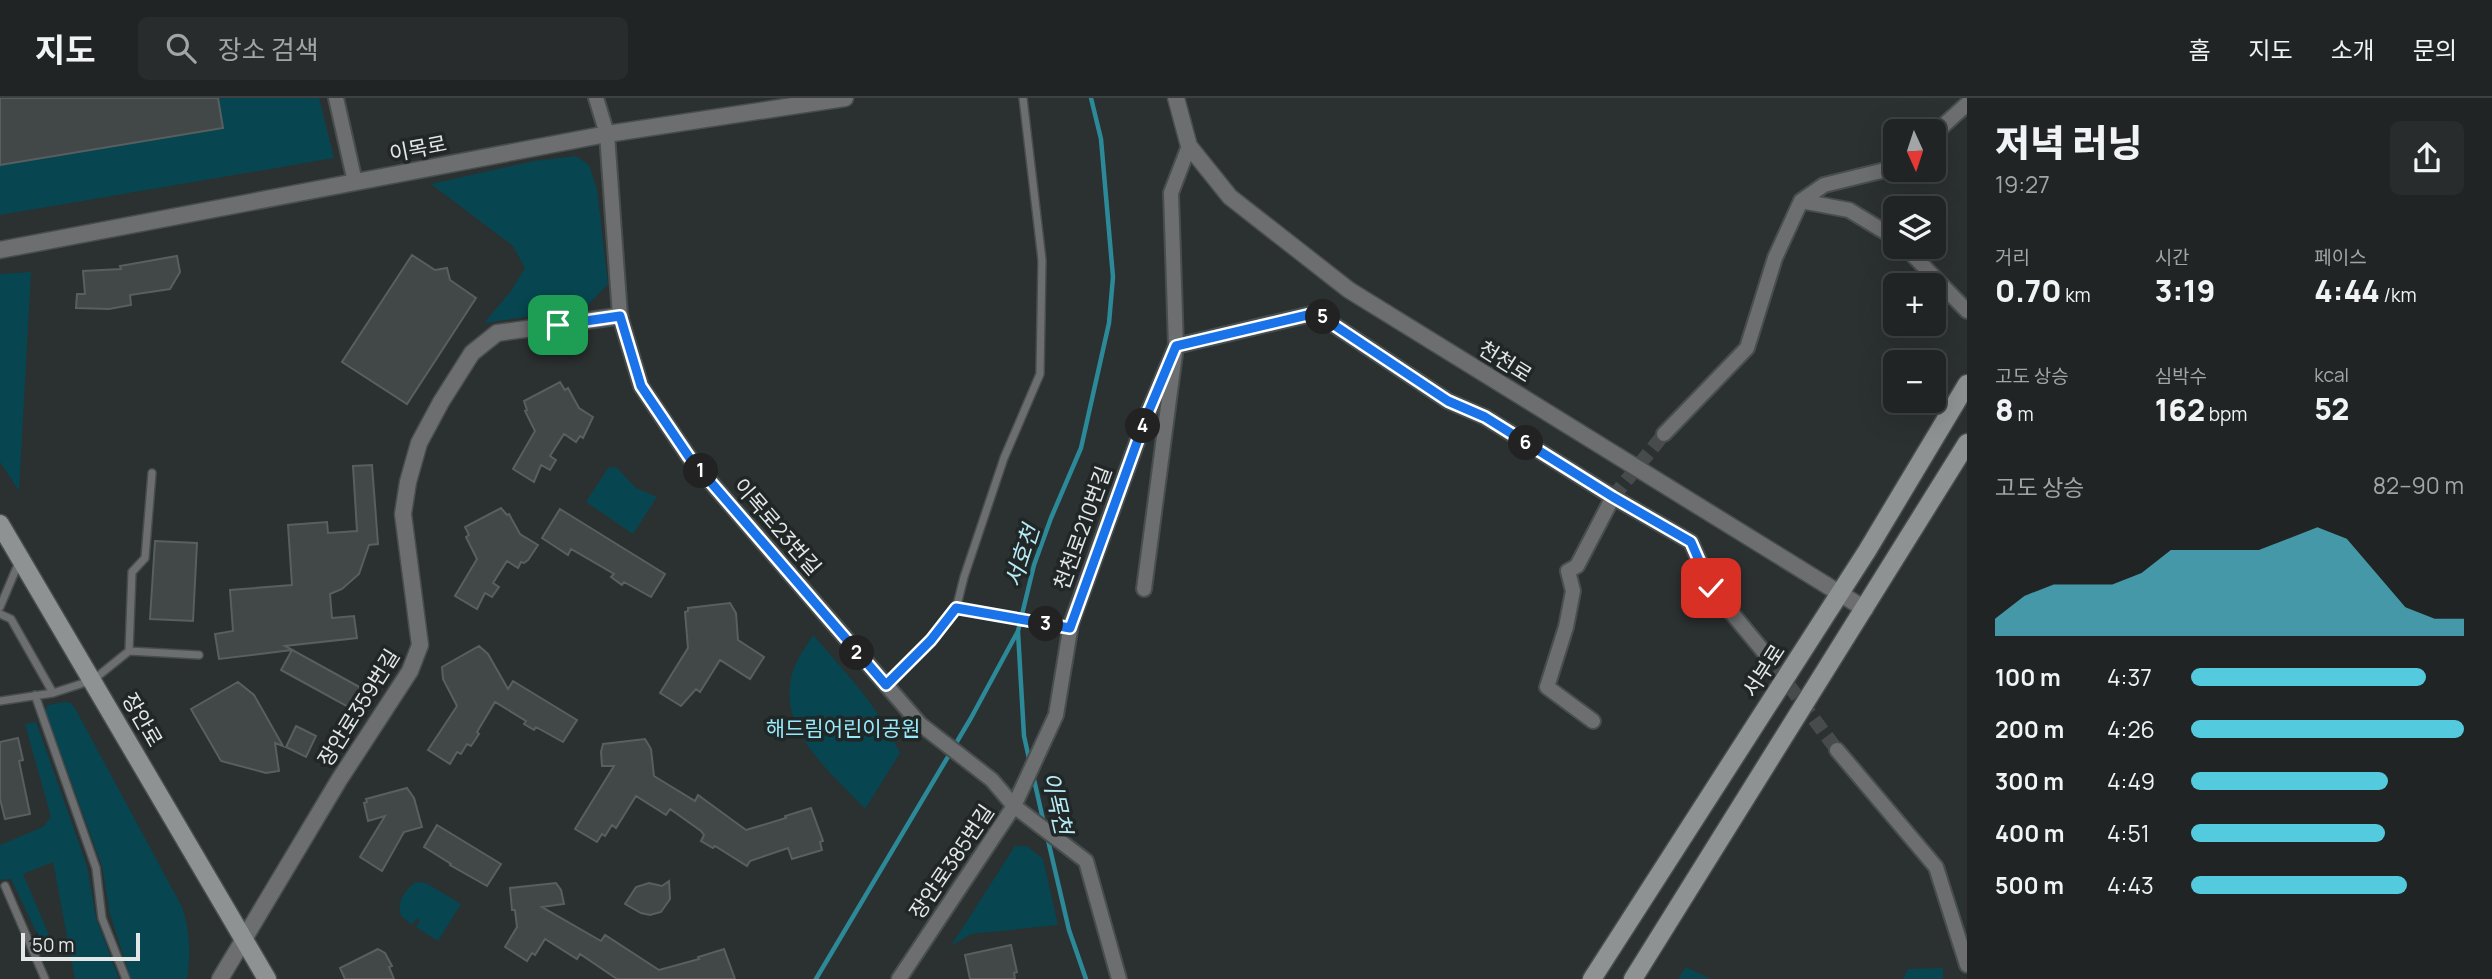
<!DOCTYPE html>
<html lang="ko">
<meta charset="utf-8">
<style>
:root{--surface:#202425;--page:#282c2d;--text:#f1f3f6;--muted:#a2a4a7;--line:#3d4142;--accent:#54cade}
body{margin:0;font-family:Manrope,"Noto Sans KR",sans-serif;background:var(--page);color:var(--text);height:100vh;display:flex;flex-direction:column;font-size:26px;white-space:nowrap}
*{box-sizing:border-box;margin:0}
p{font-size:23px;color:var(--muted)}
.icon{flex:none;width:38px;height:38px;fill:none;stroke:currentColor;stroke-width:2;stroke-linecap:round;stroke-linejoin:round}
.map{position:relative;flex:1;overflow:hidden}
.drawer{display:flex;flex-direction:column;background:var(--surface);width:525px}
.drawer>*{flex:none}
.needle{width:46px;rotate:177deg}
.fabs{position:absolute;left:1883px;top:21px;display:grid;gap:14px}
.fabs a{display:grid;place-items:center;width:63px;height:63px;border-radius:10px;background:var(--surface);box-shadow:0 7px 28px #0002,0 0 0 2px var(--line);font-size:35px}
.scale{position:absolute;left:21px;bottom:18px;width:119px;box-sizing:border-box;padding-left:7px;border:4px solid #e3e7e7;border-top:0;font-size:19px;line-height:24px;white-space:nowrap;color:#e3e7e7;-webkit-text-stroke:5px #212627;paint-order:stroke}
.pin{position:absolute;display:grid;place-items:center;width:60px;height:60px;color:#fff;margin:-30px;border-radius:14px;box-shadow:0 4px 10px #0006}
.km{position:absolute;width:35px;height:35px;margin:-18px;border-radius:50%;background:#222;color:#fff;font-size:19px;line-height:35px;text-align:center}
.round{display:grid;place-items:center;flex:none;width:74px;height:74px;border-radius:10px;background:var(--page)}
.overview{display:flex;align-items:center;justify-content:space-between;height:119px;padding:0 28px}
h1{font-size:38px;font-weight:800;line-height:52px}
.figures{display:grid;grid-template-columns:repeat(3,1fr);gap:10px;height:119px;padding:7px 28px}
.figures div{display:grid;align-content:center}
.figures b{font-size:30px;font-weight:800}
.figures small{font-size:19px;font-weight:400}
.figures p{font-size:19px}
.chart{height:196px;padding:14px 28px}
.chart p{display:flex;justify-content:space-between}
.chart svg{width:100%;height:126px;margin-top:7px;fill:var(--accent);opacity:.7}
ul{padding:0 28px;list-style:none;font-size:23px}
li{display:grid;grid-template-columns:112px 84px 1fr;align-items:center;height:52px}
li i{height:18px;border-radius:9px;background:var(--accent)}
header{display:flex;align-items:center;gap:42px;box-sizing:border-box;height:98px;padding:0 35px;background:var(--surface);border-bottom:2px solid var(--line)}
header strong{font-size:33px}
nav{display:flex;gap:38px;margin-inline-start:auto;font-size:24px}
.search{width:490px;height:63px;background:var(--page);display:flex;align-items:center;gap:18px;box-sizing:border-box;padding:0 24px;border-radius:10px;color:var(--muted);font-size:26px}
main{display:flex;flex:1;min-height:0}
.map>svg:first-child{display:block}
.green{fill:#074650}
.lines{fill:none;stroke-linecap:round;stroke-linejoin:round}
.stream{stroke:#2c8998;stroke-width:4.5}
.building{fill:#424748;stroke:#595e5f;stroke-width:2}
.minor-tunnel{stroke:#474b4c;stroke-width:14;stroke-dasharray:14 7;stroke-linecap:butt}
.service-casing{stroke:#484d4e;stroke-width:10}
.minor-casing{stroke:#484d4e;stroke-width:18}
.tertiary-casing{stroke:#484d4e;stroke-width:19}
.secondary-casing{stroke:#484d4e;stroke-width:21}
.service{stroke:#6c6e6f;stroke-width:7}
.minor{stroke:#6c6e6f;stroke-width:14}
.tertiary{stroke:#6c6e6f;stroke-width:16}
.secondary{stroke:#8e9293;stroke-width:18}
.route-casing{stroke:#fff;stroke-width:14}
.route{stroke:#1a73e8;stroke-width:9}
.labels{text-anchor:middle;stroke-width:7;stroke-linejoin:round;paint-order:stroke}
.street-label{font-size:21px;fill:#e3e7e7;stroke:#212627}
.park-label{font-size:21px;fill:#97eafa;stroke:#212627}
.water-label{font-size:23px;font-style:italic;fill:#b6ebf5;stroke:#212627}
</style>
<header>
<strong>지도</strong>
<div class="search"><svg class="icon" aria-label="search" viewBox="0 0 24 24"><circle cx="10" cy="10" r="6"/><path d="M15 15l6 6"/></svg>장소 검색</div>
<nav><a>홈</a><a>지도</a><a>소개</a><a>문의</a></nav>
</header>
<main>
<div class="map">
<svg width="1967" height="881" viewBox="0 0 1967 881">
<rect width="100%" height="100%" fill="#2b3031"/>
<path class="green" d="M0 0H319L334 60 0 117Z
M576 58 589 67 597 91 608 186 585 210 484 225 511 193 525 170 513 148 431 86 534 63Z
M31 174 19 393 0 364V176Z
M616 369 636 390 657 399 633 436 586 404 608 370Z
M813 537C846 575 879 609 900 655L865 711C830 673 773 629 794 570 799 558 806 548 813 537Z
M65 604 71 605 76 612 182 809C190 834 191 855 187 881H131L110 816 102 768 45 612 48 607Z
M36 624 87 768 96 820 119 881H75L53 764 23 776 49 837 40 842 11 781 0 782V747L43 729 51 719 25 626Z
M1015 748H1027L1043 761 1058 827 971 836 951 848Z
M416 784 426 785 461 806 438 843 416 829 420 822 416 821 412 827 401 818C396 804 405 792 416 784Z
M1686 869 1711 881H1678Z
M1943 870V881H1903L1908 871Z"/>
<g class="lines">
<path class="stream" d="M1018 534 1024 638 1030 665
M1033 677 1044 726
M1047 738 1069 832 1086 881
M816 881 971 620 1018 533 1034 467 1051 420 1081 350 1109 225 1113 179 1101 41 1091 0"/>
</g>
<path class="building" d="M0 0H218L223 30 0 67Z
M412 157 435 172 447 170 450 182 476 200 407 306 342 264Z
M177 158 180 174 170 191 130 197 131 207 109 211 76 210 77 196H85L83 173 121 171 120 168Z
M560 284 565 292 568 290 579 310 593 319 583 340 580 338 576 344 564 336 550 358 556 362 550 372 541 367 534 384 513 371 535 333 525 313 527 312 524 303Z
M372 367 378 446 369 447 359 476 342 491 330 496 332 520 354 518 357 540 285 548 372 596 361 616 281 572 292 552 219 561 215 536 233 533 230 492 292 487 288 427 327 424 328 435 357 433 353 368Z
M501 410 507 417 509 416 520 436 538 447 528 462 524 465 521 464 518 470 507 463 493 485 499 489 492 499 485 495 477 511 455 498 477 461 466 439 469 437 465 429Z
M560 411 665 476 651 499 624 484 622 487 611 479 614 476 571 451 568 457 542 440Z
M155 443 197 445 193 523 150 521Z
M730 505 736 515 738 542 764 559 750 581 720 562 700 594 696 591 681 608 660 595 688 550 685 514 688 513V510Z
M479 548 488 556 508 591 513 583 577 622 563 644 536 629 534 632 524 626 526 623 495 604 477 634 479 636 471 648 467 646 461 656 457 654 450 666 428 652 457 608 443 581 442 569Z
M238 584 254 597 283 648 275 645 279 673 266 675 221 663 191 611Z
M296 628 316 638 306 659 286 649Z
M18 640 23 662 19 663 30 716 5 721 0 701V644Z
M645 641 651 651 654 678 695 703 698 697 746 732 786 720 785 718 811 710 823 743 820 744 822 752 792 761 788 750 750 763 747 768 715 748 713 750 701 743 704 737 701 733 670 711 666 717 636 698 616 730 612 727 605 738 602 736 597 744 575 731 614 668H602L601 654 603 646Z
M407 690 414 700 422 729 404 734 382 773 360 759 385 718 368 723 364 705 367 704 366 701Z
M437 727 501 766 487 788 450 767 451 766 424 749Z
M669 783 670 801 661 814 650 817 641 815 625 806 636 789 649 785 662 788Z
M556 785 561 792 564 806 542 809 601 843 605 837 659 872 699 861 698 859 724 851 735 881H617L580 856 577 861 545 841 535 857 532 855 527 863 505 849 517 829 515 812H512L510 790Z
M1011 847 1017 874 1014 875 1015 881H970L965 857Z
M378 851 385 855 392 868 389 869 394 881H345L340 870Z"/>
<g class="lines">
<path class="minor-tunnel" d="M1613 399 1664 336
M1764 554 1837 652"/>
<g class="service-casing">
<path id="service" d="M0 509 19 464
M956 511 964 479 1004 360 1040 276 1042 162 1023 0
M0 516 11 521 53 595
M129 553 199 557
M886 587 931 542 956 511 1070 530
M35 597 96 770 102 820 126 881
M0 603 53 595 93 582 129 553 132 474 145 460 152 375
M5 788 45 881"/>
</g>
<g class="minor-casing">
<path id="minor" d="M336 0 355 84
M596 0 607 36 620 218 641 288 689 359 920 626 992 682 1014 708 1086 763 1119 881
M1934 36 1967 6
M1801 103 1849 112 1895 140
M1905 149 1967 213
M1664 336 1747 250 1775 160 1801 103 1824 87 1885 72 1895 64
M1144 491 1176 248 1316 215 1448 303 1485 319 1613 399 1691 444 1711 490 1764 554
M1593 623 1547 589 1566 529 1573 493 1568 473 1577 468 1613 399
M1837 652 1936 769 1967 867
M899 881 1014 708 1056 617 1071 526 1145 322 1176 248 1171 95 1189 48"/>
</g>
<g class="tertiary-casing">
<path id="tertiary" d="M1176 0 1189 48 1230 99 1349 192 1865 511
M0 152 607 36 845 0
M220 881 339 682 410 573 420 547 403 416 408 384 419 345 441 304 472 255 497 235 620 218"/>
</g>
<g class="secondary-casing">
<path id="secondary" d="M0 426 267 881
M1592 881 1867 453 1967 286
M1633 881 1967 345"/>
</g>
<use href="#service" class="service"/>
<use href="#minor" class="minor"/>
<use href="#tertiary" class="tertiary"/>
<use href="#secondary" class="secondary"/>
</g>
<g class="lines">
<g class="route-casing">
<path id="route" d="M558 227 620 218 641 288 689 359 886 587 931 542 956 510 1070 530 1145 322 1176 248 1316 215 1448 303 1485 319 1613 399 1691 444 1711 490"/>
</g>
<use href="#route" class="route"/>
</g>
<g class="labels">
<g class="street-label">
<text transform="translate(418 51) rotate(-11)" y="7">이목로</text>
<text transform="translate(1505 264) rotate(32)" y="7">천천로</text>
<text transform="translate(777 429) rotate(49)" y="7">이목로23번길</text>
<text transform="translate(1083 430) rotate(-70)" y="7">천천로210번길</text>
<text transform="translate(1764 573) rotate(-57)" y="7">서부로</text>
<text transform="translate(359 610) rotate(-58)" y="7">장안로359번길</text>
<text transform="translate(142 622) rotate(60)" y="7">장안로</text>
<text transform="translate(952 764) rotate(-56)" y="7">장안로385번길</text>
</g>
<g class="park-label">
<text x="843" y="638">해드림어린이공원</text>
</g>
<g class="water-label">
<text transform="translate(1022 458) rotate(-72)" y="8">서호천</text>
<text transform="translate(1057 705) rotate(77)" y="8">이목천</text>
</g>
</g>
</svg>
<div class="fabs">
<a><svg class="needle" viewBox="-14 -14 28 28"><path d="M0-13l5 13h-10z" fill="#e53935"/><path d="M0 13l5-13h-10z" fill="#a2a4a7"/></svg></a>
<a><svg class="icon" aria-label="layers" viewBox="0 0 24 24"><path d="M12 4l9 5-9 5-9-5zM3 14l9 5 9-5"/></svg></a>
<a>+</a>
<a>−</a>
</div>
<div class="scale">50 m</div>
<div class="pin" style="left:558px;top:227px;background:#1e9e55"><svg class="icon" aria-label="arrive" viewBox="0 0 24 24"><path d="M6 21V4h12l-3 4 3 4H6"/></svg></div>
<div class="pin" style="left:1711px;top:490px;background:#d93025"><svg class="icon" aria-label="check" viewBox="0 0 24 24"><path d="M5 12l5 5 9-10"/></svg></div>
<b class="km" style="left:701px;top:373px">1</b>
<b class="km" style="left:857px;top:555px">2</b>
<b class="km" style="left:1046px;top:526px">3</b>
<b class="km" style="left:1143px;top:328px">4</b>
<b class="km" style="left:1323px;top:219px">5</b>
<b class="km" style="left:1526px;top:345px">6</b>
</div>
<section class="drawer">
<div class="overview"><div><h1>저녁 러닝</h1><p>19:27</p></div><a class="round"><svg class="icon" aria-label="share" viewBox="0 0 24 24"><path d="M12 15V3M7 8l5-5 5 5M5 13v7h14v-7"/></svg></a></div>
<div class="figures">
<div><p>거리</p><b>0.70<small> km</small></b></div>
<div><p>시간</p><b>3:19</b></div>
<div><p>페이스</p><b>4:44<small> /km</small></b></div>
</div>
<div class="figures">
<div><p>고도 상승</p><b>8<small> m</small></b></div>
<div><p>심박수</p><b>162<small> bpm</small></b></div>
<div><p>kcal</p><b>52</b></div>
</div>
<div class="chart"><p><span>고도 상승</span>82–90 m</p>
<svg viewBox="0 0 160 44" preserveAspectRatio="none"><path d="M0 44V38L10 30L20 26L30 26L40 26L50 22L60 14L70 14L80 14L90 14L100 10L110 6L120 10L130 22L140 34L150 38L160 38V44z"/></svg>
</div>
<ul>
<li><b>100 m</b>4:37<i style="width:86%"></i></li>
<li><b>200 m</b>4:26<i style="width:100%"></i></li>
<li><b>300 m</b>4:49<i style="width:72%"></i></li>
<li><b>400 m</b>4:51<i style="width:71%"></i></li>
<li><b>500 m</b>4:43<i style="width:79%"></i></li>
</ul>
</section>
</main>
